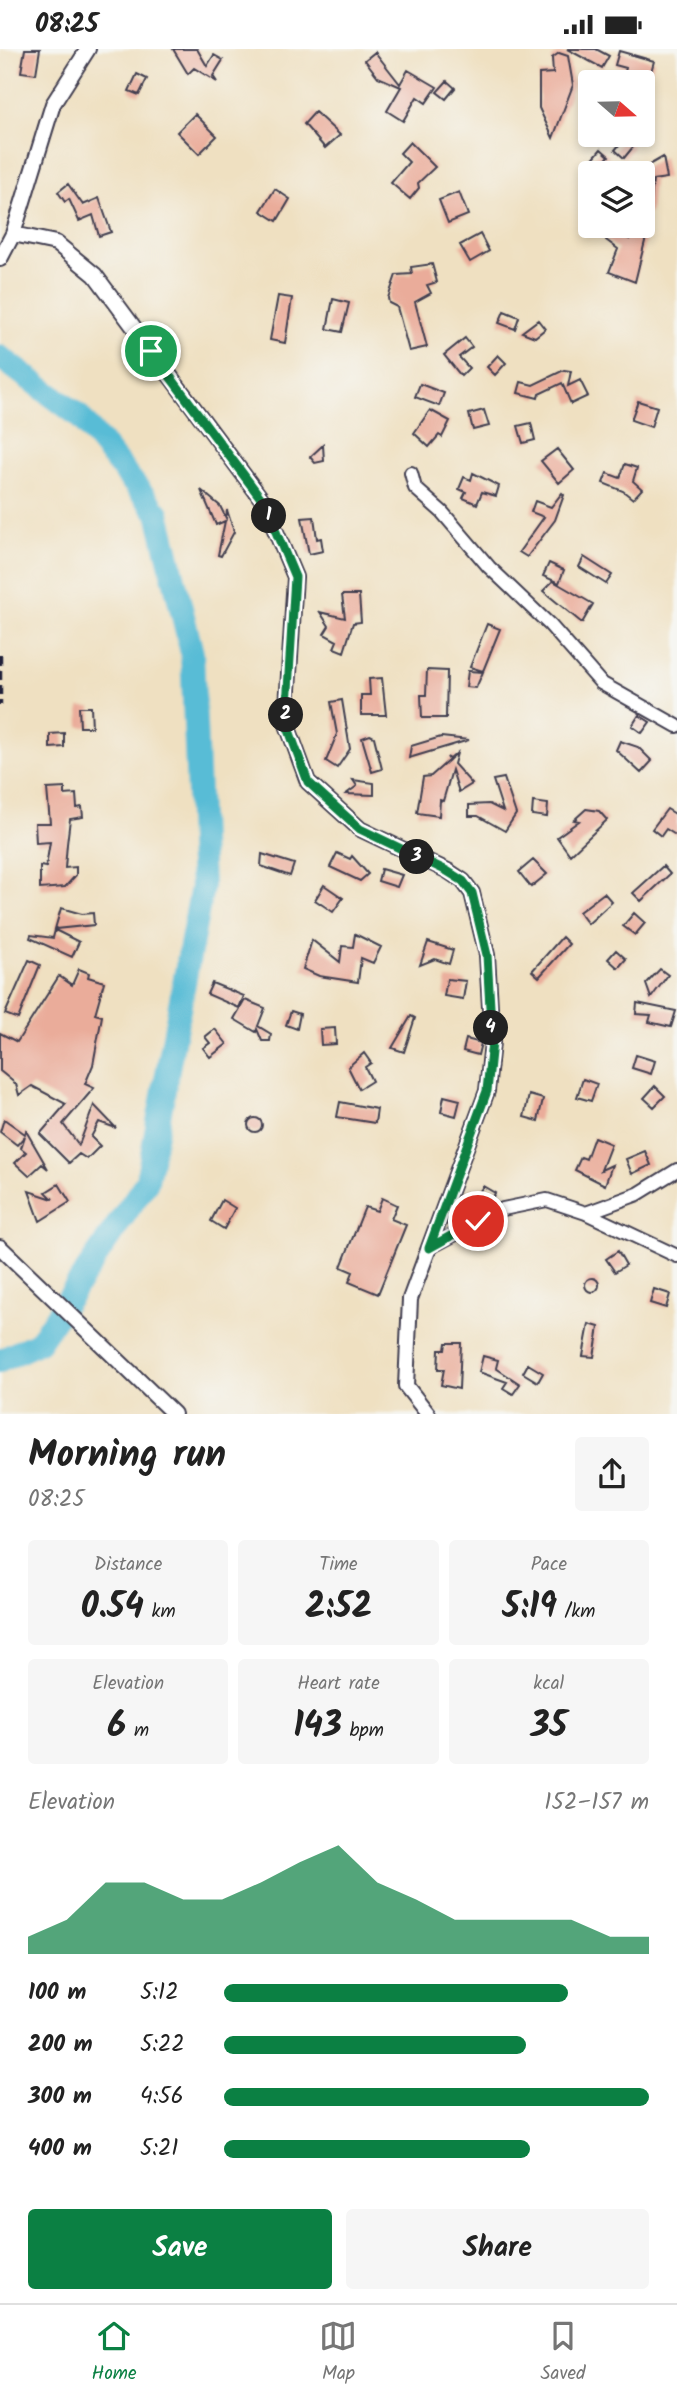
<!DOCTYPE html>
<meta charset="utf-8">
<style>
:root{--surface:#fff;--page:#f6f6f6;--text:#222;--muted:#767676;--line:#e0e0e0;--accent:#0b8043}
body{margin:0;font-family:Kalam,sans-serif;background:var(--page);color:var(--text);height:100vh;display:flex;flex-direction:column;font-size:26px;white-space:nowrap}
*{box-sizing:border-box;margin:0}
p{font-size:23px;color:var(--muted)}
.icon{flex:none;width:38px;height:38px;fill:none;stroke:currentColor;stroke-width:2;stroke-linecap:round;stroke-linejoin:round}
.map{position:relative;height:1365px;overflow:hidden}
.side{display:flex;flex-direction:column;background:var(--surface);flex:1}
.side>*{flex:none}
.needle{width:46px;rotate:110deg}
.fabs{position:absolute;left:578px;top:21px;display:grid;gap:14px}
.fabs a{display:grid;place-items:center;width:77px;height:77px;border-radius:7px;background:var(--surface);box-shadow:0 4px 10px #0003;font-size:35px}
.pin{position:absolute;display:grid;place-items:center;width:60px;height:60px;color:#fff;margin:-30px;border:4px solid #fff;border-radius:50%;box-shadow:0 2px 7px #0007}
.km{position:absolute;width:35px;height:35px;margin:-18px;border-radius:50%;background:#222;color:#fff;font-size:19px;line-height:35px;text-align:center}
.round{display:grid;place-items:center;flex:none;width:74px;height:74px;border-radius:7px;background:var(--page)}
.headline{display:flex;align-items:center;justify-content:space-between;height:119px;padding:0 28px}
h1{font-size:38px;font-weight:800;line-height:52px}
.stats{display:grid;grid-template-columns:repeat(3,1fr);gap:10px;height:119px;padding:7px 28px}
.stats div{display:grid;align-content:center;border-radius:7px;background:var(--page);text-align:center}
.stats b{font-size:35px;font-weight:800}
.stats small{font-size:19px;font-weight:400}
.stats p{font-size:19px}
.chart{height:196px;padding:14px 28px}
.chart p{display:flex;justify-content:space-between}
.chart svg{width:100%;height:126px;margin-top:7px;fill:var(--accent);opacity:.7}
.primary-button{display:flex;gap:14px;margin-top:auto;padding:14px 28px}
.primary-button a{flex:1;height:80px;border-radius:7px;background:var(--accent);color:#fff;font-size:28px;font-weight:800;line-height:80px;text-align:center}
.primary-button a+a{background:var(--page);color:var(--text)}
ul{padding:0 28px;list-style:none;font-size:23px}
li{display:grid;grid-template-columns:112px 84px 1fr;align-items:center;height:52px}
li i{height:18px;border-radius:9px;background:var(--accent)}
.status{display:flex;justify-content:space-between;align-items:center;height:49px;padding:0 35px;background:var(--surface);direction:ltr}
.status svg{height:19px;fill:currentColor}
.dock{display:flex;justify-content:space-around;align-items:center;height:98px;border-top:2px solid var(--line);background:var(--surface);font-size:19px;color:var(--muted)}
.dock a{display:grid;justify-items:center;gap:4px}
.dock .on{color:var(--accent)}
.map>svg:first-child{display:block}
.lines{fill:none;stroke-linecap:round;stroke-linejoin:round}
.river{stroke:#58bcd6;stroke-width:24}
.building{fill:#eaac9a}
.minor-casing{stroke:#413e4f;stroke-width:16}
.tertiary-casing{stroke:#413e4f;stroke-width:18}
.minor{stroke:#fff;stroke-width:12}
.tertiary{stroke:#fff;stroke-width:14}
.rail{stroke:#22223b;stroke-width:4.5;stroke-dasharray:10 5;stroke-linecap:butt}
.route-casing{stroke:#fff;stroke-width:14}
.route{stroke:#0b8043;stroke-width:9}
</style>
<div class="status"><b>08:25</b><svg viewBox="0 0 49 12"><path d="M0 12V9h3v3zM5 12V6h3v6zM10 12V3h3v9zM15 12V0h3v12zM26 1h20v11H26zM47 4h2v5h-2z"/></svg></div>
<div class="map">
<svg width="677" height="1365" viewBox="0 0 677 1365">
<rect width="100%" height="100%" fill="#f6f6f2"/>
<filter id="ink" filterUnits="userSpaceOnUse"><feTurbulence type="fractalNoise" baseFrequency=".0143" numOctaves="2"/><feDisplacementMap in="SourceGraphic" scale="14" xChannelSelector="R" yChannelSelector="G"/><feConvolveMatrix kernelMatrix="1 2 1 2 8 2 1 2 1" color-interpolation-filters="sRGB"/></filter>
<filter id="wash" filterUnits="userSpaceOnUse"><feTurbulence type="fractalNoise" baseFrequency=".00686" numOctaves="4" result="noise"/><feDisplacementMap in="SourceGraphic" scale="28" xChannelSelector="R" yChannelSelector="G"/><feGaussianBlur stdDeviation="1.57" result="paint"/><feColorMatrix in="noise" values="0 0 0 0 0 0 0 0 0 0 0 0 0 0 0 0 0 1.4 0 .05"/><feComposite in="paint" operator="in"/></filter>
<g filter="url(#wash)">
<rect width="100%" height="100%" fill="#efe0c1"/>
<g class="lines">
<path class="river" d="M0 308 79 367 158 464 192 604 202 838 147 1132 39 1293 0 1312"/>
</g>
<g id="blocks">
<path class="building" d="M25 0H40L36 25 21 23Z
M173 0H197L207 17 214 6 223 11 213 27 217 33 194 19 188 25Z
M567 0H596L609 7 602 19Z
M619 2 654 12 648 34 624 26 626 19 615 16Z
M375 3 400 35 408 21 437 38 426 54 417 48 403 72 387 62 401 38 378 28 365 11Z
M559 4 568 7 573 36 553 89 539 59V25L553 24 552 9Z
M137 25 147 30 139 46 129 42Z
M447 32 455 39 446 50 437 43Z
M315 63 340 86 325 99 304 75Z
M195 65 217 87 199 105 177 83Z
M624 90 633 98 624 109 615 101Z
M410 93 435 118 418 134 419 139 410 150 391 134 409 113 400 104Z
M601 100 609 107 598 120 590 113Z
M663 108 667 129 653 131 650 164H642V120Z
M68 135 83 156 99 149 111 183 99 187 93 166 79 172 69 150 65 153 58 143Z
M275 140 290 150 277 172 261 162Z
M459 143 468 166 448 174 439 151Z
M612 181 629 190 631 181 647 184 635 233 609 223 618 200 606 191V185Z
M480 185 489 202 470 213 460 196Z
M432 215 437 233 427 236 431 244 415 253 427 298 409 302 397 258 389 254 388 249 396 226 412 225 411 218Z
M278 247 292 249 285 294 270 291Z
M333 250 349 254 342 283 327 280Z
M504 262 519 268 515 280 499 274Z
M538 271 545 280 535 288 522 283Z
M465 289 472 298 459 308 469 319 461 327 444 306Z
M498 306 506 314 495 326 487 318Z
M564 321 571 322 568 337 580 331 588 347 571 355 562 334 539 345 538 349 518 344 521 333 533 336Z
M420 335 444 344 439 357 415 348Z
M638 352 657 358 651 378 631 371Z
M430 361 450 372 442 388 439 386 429 398 414 384Z
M484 361 489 377 473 381 469 365Z
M531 374 535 391 523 394 518 377Z
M323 396 324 412 315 414 310 408Z
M557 400 574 421 559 434 541 412Z
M625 415 637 419 633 432 642 440 633 450 623 442 603 434 607 424 620 429Z
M473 424 499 437 496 447 482 443 477 455 463 449 466 443 459 440 464 428 471 431Z
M201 441 220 457 226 469 227 461 234 483 221 507 218 506 225 472 216 476Z
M562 444 564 446 555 471 527 508 519 503 544 468 531 463 535 452 551 458Z
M314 468 317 490 321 489 323 502 309 505 302 469Z
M584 508 612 526 606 535 579 518Z
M549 514 564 521 559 534 543 527Z
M553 532 593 555 582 574 543 542Z
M342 546H359L361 573 353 574 344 603 334 599 337 592 324 585 329 577 320 563 345 569Z
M487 575 500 580 483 622 470 618Z
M427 621 447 622 446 669H422L421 646H426Z
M468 622 483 623 476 639 466 638Z
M382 629 386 666H361V646H370L369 630Z
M342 651 350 700 337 719 326 712 337 685 331 653Z
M79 658H91L92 678H80Z
M639 666 650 673 642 684 632 677Z
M64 684V698L50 699V685Z
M370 686 374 688 382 720 372 723 362 689Z
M441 688 469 691 409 709 411 697Z
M620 692 638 698 652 712 641 724 616 701Z
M457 704 454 715 472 735 459 743 452 721 443 752 440 751 439 767 417 764 423 728 431 727 449 711 447 708 450 710Z
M504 729 516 765 505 782 478 767H469V756L489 755 503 762 493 731Z
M353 731 374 734V746L346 745 357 737Z
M65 739V746L76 745 77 759 82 758 83 768 70 770 67 795 65 819 76 818V826L65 838 40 840V817L46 818 50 793 36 794 35 774H50L47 740Z
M533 753 548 755 547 768 532 766Z
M586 760 599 762 607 771 570 806 557 788 579 772 574 771Z
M667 760 677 766V787L666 780 661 787 652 780Z
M337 804 350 810 352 807 368 825 360 832 330 818Z
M262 805 294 815 290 827 261 817Z
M533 811 547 825 531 838 519 823Z
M663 817 670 825 641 852 633 844Z
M381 820 402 826 397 838 378 832Z
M324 836 343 849 333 863 315 851Z
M604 844 612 853 588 875 579 863Z
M61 859 82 865 93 864 94 876 55 880Z
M634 864 645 874 635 886 623 877Z
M55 881 79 893 72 908 30 889 31 886 53 889Z
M355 885 381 898 373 914 361 909 358 933 319 927 303 920 312 891 340 913 342 897 353 898Z
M562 888 569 895 539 928 532 922Z
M428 893 453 901 449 915 435 910 420 916Z
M616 901 626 910 618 919 608 910Z
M29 911 40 916 18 970 5 965Z
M79 920 89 924 88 928 104 933 95 965 102 967 93 1016 85 1035 94 1039 63 1075 79 1096 94 1056 116 1079 99 1073 91 1088 100 1097 87 1110 79 1105 69 1114 40 1085 66 1055 32 1037 19 1046 16 1035 0 1022V984L17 993 59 927 72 936Z
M660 920 668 926 651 949 646 935Z
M447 930 466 932 463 950 444 947Z
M212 934 244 947 239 959 207 945Z
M245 951 265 959 258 977 271 985 270 992H262L257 980 256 983 234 970Z
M637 954 676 962 671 978 649 973 651 966 636 965Z
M291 962 300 965 297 980 286 976Z
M411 967 415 969 404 1003 392 999Z
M335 979 336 995 321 996 320 980Z
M215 980 227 995 210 1008 203 999 210 994 205 988Z
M466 990 481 994 478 1006 463 1002Z
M364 1004 371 1014 365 1018 372 1032 359 1040 348 1018Z
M636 1006 655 1012 651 1025 632 1019Z
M583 1030 597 1035 591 1052 577 1048Z
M655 1037 665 1047 654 1058 644 1049Z
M529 1046 543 1050 538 1072 524 1068Z
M444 1047 460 1051 456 1067 441 1063Z
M340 1053 377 1060 375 1074 337 1068Z
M248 1076a7 7 0 1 1 14 0a7 7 0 1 1-14 0Z
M4 1070 25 1085 26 1082 48 1120 42 1115 29 1127 15 1114 26 1103 21 1099 25 1087 17 1096 0 1083Z
M594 1088 611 1095 601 1121 612 1116 605 1136 575 1121 581 1108 586 1110Z
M645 1102 651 1116 632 1125 626 1110Z
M59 1135 70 1153 40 1172 29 1142 53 1150 46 1143Z
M483 1137 495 1144 489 1154 477 1147Z
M382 1149 397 1156 391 1170 406 1176 378 1245 349 1233 353 1223 341 1218 365 1158 377 1162Z
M222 1151 235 1159 224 1180 211 1172Z
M618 1202 626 1216 615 1223 606 1210Z
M585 1236a7 7 0 1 1 14 0a7 7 0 1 1-14 0Z
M654 1240 670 1245 666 1259 650 1254Z
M589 1275 599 1278 594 1308 583 1307Z
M446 1294H461L459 1340 441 1336 444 1320H438L439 1301H445Z
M483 1307 498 1311 496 1319 520 1335 513 1345 503 1339 507 1333 479 1323Z
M528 1315 543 1324 538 1333 523 1324Z"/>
</g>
</g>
<g filter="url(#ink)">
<use href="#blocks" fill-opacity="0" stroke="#413e4f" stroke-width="2"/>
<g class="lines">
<g class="minor-casing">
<path id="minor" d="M411 424 415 439 442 463 489 518 550 576 601 634 677 677
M586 1164 638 1145 677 1121
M429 1199 503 1160 547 1151 586 1164 677 1207"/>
</g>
<g class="tertiary-casing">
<path id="tertiary" d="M13 185 56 194 95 226 263 452 295 528 286 673 308 733 360 780 448 822 463 832 472 844 487 906 492 993 487 1042 410 1250 406 1337 428 1365
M0 210 13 185 53 55 88 0
M0 1198 174 1365"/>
</g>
<use href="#minor" class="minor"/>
<use href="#tertiary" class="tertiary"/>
<path class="rail" d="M0 606V656"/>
</g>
</g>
<g class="lines" filter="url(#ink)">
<g class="route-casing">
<path id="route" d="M151 302 263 452 295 528 286 673 308 733 360 780 447 822 463 832 472 844 487 906 492 993 487 1042 429 1199 478 1172"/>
</g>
<use href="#route" class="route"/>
</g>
</svg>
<div class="fabs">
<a><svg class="needle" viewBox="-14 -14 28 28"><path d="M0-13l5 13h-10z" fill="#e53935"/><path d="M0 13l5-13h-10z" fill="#767676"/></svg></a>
<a><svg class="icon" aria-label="layers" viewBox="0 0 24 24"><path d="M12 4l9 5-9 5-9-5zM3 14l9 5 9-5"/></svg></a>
</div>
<div class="pin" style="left:151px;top:302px;background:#1e9e55"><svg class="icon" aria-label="arrive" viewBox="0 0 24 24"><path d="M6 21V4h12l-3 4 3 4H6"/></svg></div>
<div class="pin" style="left:478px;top:1172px;background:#d93025"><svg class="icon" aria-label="check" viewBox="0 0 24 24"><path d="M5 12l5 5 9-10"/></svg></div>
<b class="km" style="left:269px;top:467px">1</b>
<b class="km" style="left:286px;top:666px">2</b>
<b class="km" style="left:417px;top:808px">3</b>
<b class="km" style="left:491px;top:979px">4</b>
</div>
<section class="side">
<div class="headline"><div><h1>Morning run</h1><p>08:25</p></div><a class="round"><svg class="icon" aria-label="share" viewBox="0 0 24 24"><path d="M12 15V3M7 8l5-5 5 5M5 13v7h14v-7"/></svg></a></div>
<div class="stats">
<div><p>Distance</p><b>0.54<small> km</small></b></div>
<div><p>Time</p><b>2:52</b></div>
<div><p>Pace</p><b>5:19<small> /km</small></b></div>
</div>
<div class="stats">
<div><p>Elevation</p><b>6<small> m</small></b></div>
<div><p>Heart rate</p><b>143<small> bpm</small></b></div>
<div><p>kcal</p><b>35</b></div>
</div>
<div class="chart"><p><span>Elevation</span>152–157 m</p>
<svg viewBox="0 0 160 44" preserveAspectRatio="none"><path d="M0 44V38L10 32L20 19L30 19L40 25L50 25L60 19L70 12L80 6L90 19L100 25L110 32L120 32L130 32L140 32L150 38L160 38V44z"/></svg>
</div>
<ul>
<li><b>100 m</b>5:12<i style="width:81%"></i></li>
<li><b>200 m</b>5:22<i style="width:71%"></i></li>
<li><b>300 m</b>4:56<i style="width:100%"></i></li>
<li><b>400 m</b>5:21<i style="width:72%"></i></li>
</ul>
<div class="primary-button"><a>Save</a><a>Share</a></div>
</section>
<nav class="dock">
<a class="on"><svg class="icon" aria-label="home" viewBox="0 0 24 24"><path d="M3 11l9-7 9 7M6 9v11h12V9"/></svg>Home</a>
<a><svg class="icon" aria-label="map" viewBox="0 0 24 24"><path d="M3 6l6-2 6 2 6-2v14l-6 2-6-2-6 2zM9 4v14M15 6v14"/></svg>Map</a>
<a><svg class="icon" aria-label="saved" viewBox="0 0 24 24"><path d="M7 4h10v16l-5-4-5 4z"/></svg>Saved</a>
</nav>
